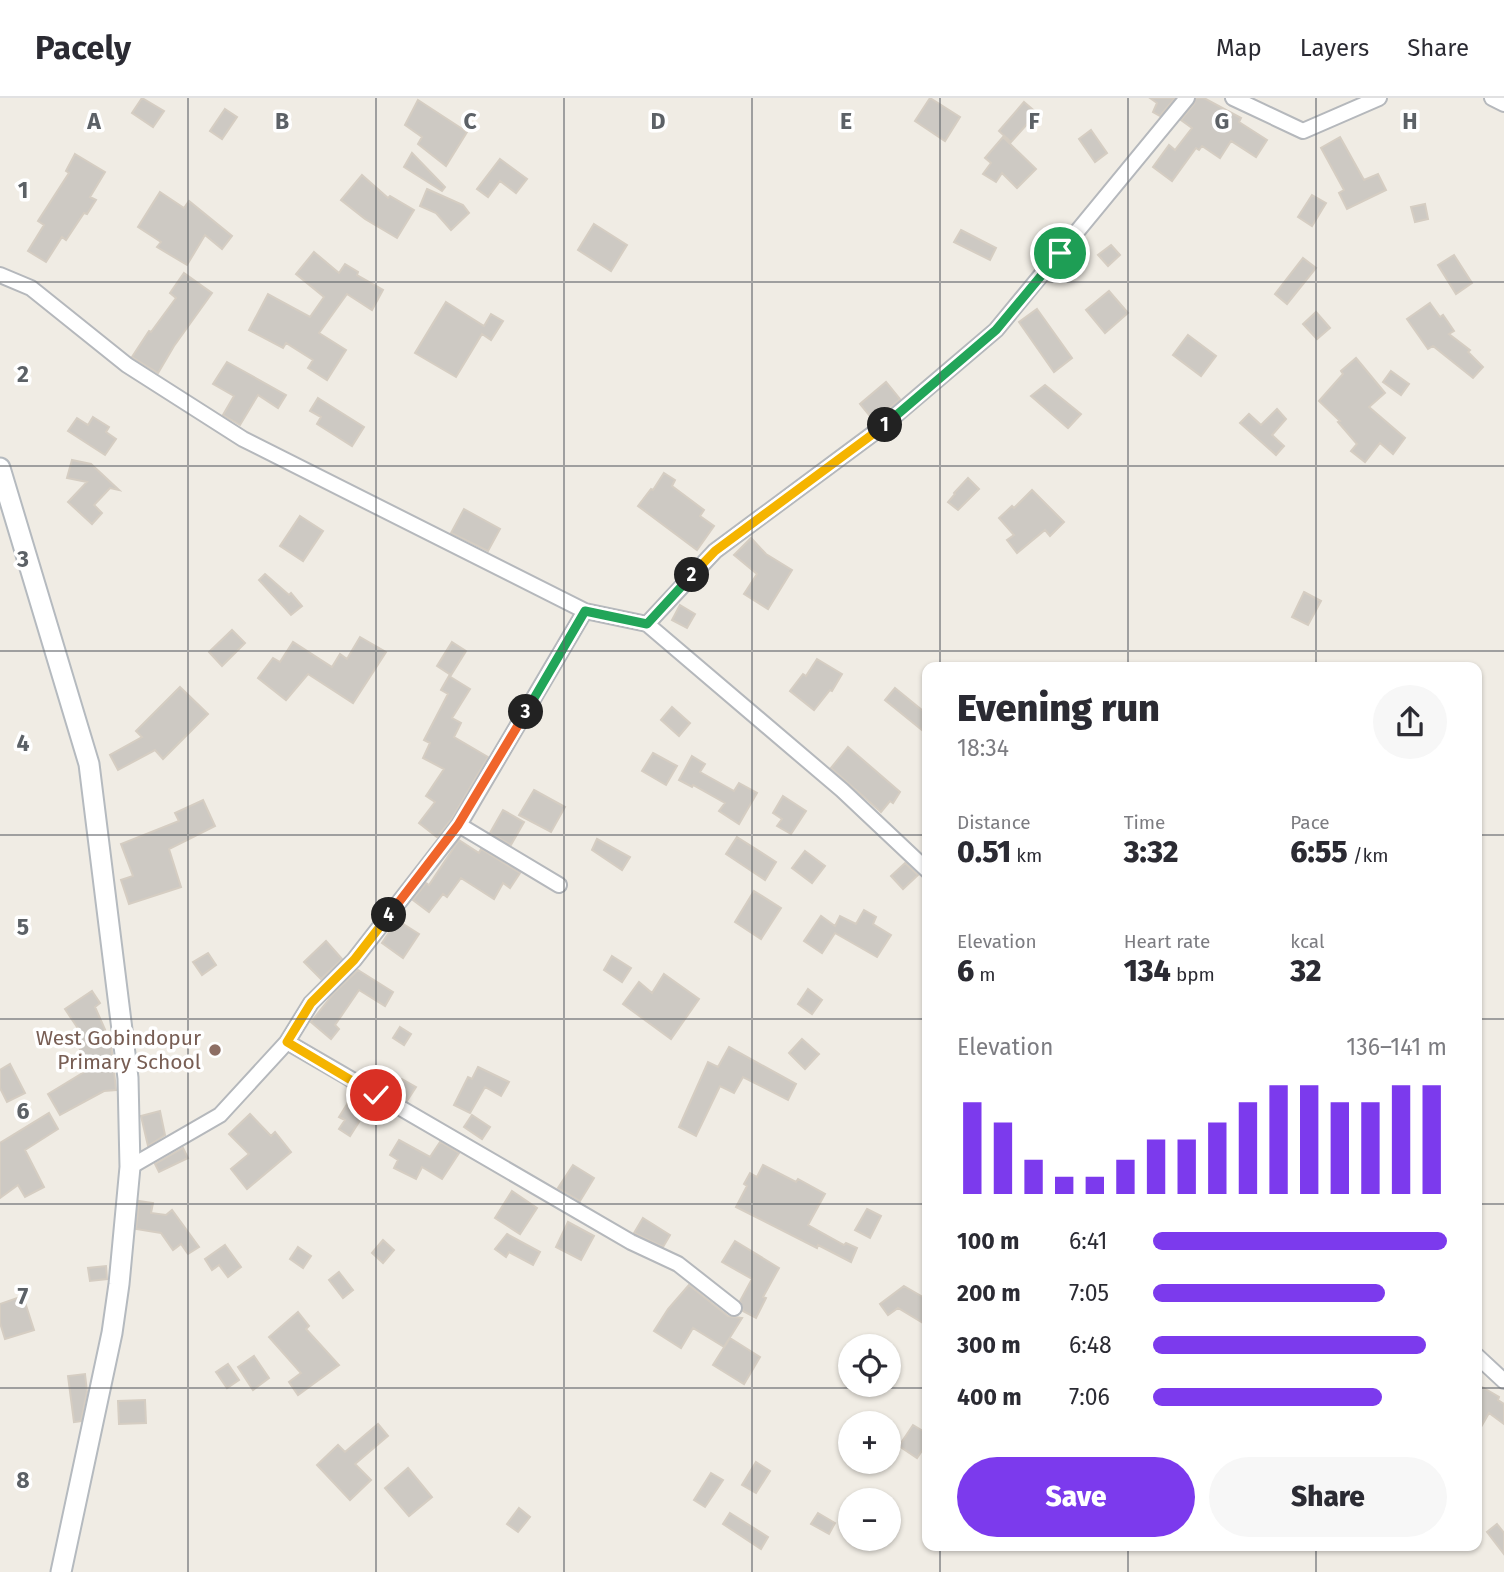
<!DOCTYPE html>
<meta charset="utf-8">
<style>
:root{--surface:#fff;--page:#f7f7f7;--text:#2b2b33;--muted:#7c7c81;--line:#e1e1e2;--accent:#7c3aed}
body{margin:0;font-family:"Fira Sans",sans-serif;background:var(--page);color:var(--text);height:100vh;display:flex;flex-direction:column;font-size:26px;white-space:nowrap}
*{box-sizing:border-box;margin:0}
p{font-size:23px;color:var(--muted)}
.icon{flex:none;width:38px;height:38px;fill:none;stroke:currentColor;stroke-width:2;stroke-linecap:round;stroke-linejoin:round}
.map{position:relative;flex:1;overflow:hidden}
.details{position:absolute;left:922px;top:564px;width:560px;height:889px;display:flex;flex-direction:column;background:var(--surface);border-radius:14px;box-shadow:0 2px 5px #0004}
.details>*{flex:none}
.fabs{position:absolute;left:838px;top:1236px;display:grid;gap:14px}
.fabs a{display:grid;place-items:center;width:63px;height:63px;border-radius:50%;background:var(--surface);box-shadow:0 2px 5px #0004;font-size:35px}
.pin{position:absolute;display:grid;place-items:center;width:60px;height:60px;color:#fff;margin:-30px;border:4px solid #fff;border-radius:50%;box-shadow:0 2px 7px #0007}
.km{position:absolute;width:35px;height:35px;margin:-18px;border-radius:50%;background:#222;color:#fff;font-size:19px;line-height:35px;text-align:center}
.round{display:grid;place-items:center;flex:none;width:74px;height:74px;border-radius:37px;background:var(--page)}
.headline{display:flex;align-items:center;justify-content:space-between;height:119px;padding:0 35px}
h1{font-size:38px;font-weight:800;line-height:52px}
.metrics{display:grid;grid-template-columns:repeat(3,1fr);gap:10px;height:119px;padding:7px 35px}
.metrics div{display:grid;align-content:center}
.metrics b{font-size:30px;font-weight:800}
.metrics small{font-size:19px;font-weight:400}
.metrics p{font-size:19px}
.chart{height:196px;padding:14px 35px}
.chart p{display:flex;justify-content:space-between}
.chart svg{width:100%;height:126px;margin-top:7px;stroke:var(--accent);stroke-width:6}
.cta{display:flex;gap:14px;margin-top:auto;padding:14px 35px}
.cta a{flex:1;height:80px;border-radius:42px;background:var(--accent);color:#fff;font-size:28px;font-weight:800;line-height:80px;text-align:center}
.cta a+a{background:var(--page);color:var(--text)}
ul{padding:0 35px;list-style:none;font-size:23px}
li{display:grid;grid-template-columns:112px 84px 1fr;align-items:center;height:52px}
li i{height:18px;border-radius:9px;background:var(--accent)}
header{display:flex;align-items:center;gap:42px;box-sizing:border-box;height:98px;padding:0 35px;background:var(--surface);border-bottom:2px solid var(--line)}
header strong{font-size:33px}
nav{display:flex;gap:38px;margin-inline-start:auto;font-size:24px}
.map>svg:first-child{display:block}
.building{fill:#cdc9c3;stroke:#d5cdc2;stroke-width:2}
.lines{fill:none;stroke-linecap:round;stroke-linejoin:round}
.street-casing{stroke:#b5b8bc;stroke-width:18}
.secondary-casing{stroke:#b5babf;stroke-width:23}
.street{stroke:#fff;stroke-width:14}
.secondary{stroke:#fff;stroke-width:19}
.split-1-casing{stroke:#fff;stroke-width:14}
.split-2-casing{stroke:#fff;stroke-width:14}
.split-3-casing{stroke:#fff;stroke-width:14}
.split-4-casing{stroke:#fff;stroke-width:14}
.split-5-casing{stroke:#fff;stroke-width:14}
.split-1{stroke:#22a559;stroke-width:9}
.split-2{stroke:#f5b400;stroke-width:9}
.split-3{stroke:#22a559;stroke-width:9}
.split-4{stroke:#f0652b;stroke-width:9}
.split-5{stroke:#f5b400;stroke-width:9}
.grid{fill:none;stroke:#5c6166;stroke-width:2;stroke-opacity:0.55}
.education-dot{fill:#8d6e63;stroke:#fff;stroke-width:2.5}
.labels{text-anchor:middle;stroke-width:7;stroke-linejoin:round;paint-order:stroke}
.education-label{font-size:21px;fill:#785e54;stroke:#fff;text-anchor:end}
.grid-label{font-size:23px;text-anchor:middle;font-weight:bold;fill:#5c6166;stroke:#fff;stroke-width:7;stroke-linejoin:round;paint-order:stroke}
</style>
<header>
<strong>Pacely</strong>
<nav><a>Map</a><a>Layers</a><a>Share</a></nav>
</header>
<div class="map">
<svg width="1504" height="1474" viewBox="0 0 1504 1474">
<rect width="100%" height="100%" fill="#f0ece4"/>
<path class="building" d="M142 0 164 13 153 29 132 15Z
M930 0 960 19 945 43 915 23Z
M1150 0H1175L1160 18 1153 14 1157 5Z
M1196 0H1204L1241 20 1239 24 1267 42 1256 59 1231 43 1220 60 1202 48 1199 52 1196 50 1172 83 1153 69 1169 47 1175 52 1192 30 1181 22 1194 6Z
M418 2 467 34 446 68 418 46 422 39 405 27Z
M1024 4 1037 15 1011 44 999 33Z
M225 11 237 19 222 41 210 33Z
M1091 32 1107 55 1095 64 1079 41Z
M1003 39 1036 71 1017 90 1002 75 996 84 983 76 991 65 985 60Z
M1340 39 1364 82 1378 76 1386 92 1347 111 1339 95 1344 92 1321 50Z
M412 55 445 89 442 93 404 69Z
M75 56 105 74 90 99 96 102 87 116 84 115 66 142 62 139 46 164 28 153 44 127 38 123 69 75 66 73Z
M500 61 527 81 516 95 500 83 488 99 477 91Z
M362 77 388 100 390 98 414 112 397 140 365 121 341 102Z
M427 91 463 107 469 115 451 132 436 115 420 108Z
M160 94 184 110 189 103 232 138 222 151 205 137 187 167 157 149 161 144 138 129Z
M1312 97 1326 105 1312 128 1298 119Z
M1425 106 1428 121 1415 124 1411 109Z
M594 126 627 147 611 173 578 152Z
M961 132 996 150 990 162 954 144Z
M1111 147 1120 157 1108 168 1098 157Z
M314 154 339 175 345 166 358 174 357 177 383 192 372 212 347 196 319 235 346 252 327 282 308 270 313 262 286 245 283 250 249 232 268 196 310 219 324 199 296 176Z
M1454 157 1472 185 1456 196 1438 167Z
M1303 160 1316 170 1287 206 1275 196Z
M184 175 212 195 174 248 158 275 132 259 149 233 151 234 176 200 170 195Z
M1109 193 1128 215 1105 235 1086 212Z
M446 204 484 228 491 216 503 223 491 242 482 236 456 279 415 255Z
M1430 205 1440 219 1443 217 1454 233 1449 236 1470 252 1468 254 1483 269 1473 280 1433 248 1428 251 1407 221Z
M1037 211 1072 260 1054 274 1019 224Z
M1316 214 1330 230 1317 241 1303 226Z
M1188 237 1216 258 1201 278 1173 257Z
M1356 260 1385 295 1369 309 1405 340 1393 356 1380 345 1365 364 1351 353 1357 346 1338 324 1340 323 1319 303 1343 276 1341 273Z
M227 264 286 297 278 310 258 297 240 327 223 317 234 298 213 286Z
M1391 273 1409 286 1401 297 1383 284Z
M886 284 900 301 874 323 860 306Z
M1045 287 1081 316 1068 330 1031 298Z
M318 300 364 329 352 348 317 326 321 319 310 313Z
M1277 311 1286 321 1272 337 1284 348 1276 357 1240 325 1249 316 1261 327Z
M93 319 109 329 106 334 116 341 105 357 68 333 77 320 88 327Z
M72 362 91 366 119 392 110 390 94 407 102 415 92 426 68 404 87 384 67 380Z
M664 375 675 382 672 388 704 412 700 418 714 428 697 452 638 408 651 391 653 392Z
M968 380 979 391 958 412 948 404 955 396 954 395Z
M1032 392 1064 424 1050 438 1045 432 1017 455 1007 442 1014 437 999 420 1012 408 1014 410Z
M464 411 500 431 488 453 451 435Z
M300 418 323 433 303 463 280 448Z
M751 440 766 456 792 472 768 511 744 496 757 476 734 457Z
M265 476 289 497 291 495 302 508 291 517 259 482Z
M1304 494 1321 503 1308 527 1292 519Z
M680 507 695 516 687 530 672 522Z
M232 532 245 545 222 568 209 554Z
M360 539 386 554 353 605 308 576 286 602 258 580 273 560 280 564 293 544 332 569 340 556 347 561Z
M452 544 466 553 451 577 437 568Z
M817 561 842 576 832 593 830 592 814 612 790 593 803 576 806 578Z
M449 578 470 591 452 620 461 625 454 639 488 659 451 722 437 739 419 725 435 704 426 698 444 671 423 660 430 645 424 642 448 596 441 592Z
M180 589 208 616 163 661 155 652 118 672 110 657 142 639 136 633Z
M895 590 928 617V637L885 602Z
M672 609 690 625 679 638 661 622Z
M848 649 900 694 893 705 890 703 881 714 831 670Z
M653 655 677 668 666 687 642 673Z
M692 658 705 666 700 674 734 693 739 685 757 695 739 726 719 713 725 705 693 687 692 689 679 682Z
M534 692 565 709 551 734 519 717Z
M783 698 806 713 791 736 777 728 782 721 773 715Z
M203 702 215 728 169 751 181 789 129 806 121 782 133 778 121 746 179 723 175 715Z
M503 712 524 724 511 747 490 735Z
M737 739 776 764 765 782 726 756Z
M597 741 630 759 622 772 592 752Z
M459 742 479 755 481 751 520 775 510 790 503 785 494 801 461 780 447 799 443 796 429 814 413 802 426 785 429 787Z
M805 753 825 768 812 785 792 770Z
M905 765 918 777 903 791 891 778Z
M754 793 781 810 761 841 735 824Z
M864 812 876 819 873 826 891 837 877 859 835 835 822 855 804 843 821 818 835 828 840 818 856 826Z
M397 822 419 836 403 860 382 845Z
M326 843 342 861 321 881 304 864Z
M208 855 216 867 202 877 193 864Z
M612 858 631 870 622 884 604 872Z
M358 872 393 894 385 908 359 892 335 927 339 931 331 941 311 924 334 895Z
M664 876 699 901 671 941 623 906 639 884 652 895Z
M808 891 822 902 812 916 798 906Z
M92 893 100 905 95 909 111 945 116 992 104 993 60 1017 48 996 89 971 74 938 81 935 65 911Z
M400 929 411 936 404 947 393 940Z
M802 941 819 956 805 971 789 955Z
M729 949 796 986 788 1002 743 979 734 995 720 988 696 1038 679 1029 708 964 718 969Z
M10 966 25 995 7 1004 0 990V972Z
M478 969 509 984 501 998 485 989 470 1015 454 1007 468 979 472 981Z
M402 981 416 989 407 1003 394 995Z
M354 995 371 1005 350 1038 339 1031 345 1022 339 1019Z
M160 1013 165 1037 148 1048 141 1018Z
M49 1015 58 1031 25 1052 44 1089 25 1099 18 1087 0 1100V1045Z
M250 1016 271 1038 275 1034 291 1054 247 1091 231 1071 249 1056 229 1036Z
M472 1017 490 1029 482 1041 464 1029Z
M399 1042 430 1059 440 1044 459 1055 442 1081 422 1069 416 1081 394 1070 398 1062 390 1057Z
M183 1050 188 1060 159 1074 155 1066Z
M573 1067 594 1080 580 1103 558 1090Z
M763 1067 796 1084 798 1081 825 1096 808 1127 844 1147 846 1145 857 1150 851 1164 818 1147 817 1150 736 1109 747 1088 744 1086 750 1075 757 1079Z
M512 1093 537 1110 520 1136 495 1120Z
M139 1103 153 1105 151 1115 166 1117 172 1112 199 1149 188 1156 181 1146 173 1152 161 1135 136 1131Z
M867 1111 881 1118 870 1140 855 1132Z
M643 1120 670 1137 663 1149 634 1135Z
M568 1124 594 1138 581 1162 556 1149Z
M507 1136 540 1154 533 1167 509 1154 506 1159 495 1151Z
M383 1142 394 1152 383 1165 372 1155Z
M735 1143 779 1170 763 1199 766 1200 756 1220 743 1213 740 1203 752 1181 722 1164Z
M225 1147 241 1169 228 1179 219 1167 212 1172 205 1161Z
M298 1149 311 1158 303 1170 290 1161Z
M106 1168 107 1181 90 1183 88 1170Z
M339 1174 353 1192 343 1200 329 1182Z
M689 1187 728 1218 742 1220 724 1249 693 1230 681 1250 654 1233 668 1211Z
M904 1188 928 1202V1228L898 1210 888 1217 880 1206Z
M23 1198 34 1232 5 1241 0 1225V1206Z
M298 1214 309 1228 306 1231 339 1267 298 1297 289 1284 301 1275 269 1239Z
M730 1240 760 1259 744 1286 713 1267Z
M254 1258 269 1280 253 1292 238 1269Z
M228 1266 239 1282 227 1290 216 1274Z
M85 1276 87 1294 81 1323 74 1324 68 1278Z
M1477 1286 1499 1299 1498 1302 1504 1306V1326L1489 1315 1477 1336Z
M145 1302 146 1325 119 1326 118 1303Z
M378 1326 388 1338 355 1366 371 1382 350 1402 317 1367 338 1347 345 1354Z
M913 1327 928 1336V1344L917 1360 899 1348Z
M756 1364 770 1373 756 1395 742 1387Z
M408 1370 432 1399 409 1418 385 1390Z
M711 1375 723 1382 705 1409 694 1402Z
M519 1410 530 1419 518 1434 507 1426Z
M730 1415 768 1439 761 1451 723 1426Z
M818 1415 835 1425 829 1436 811 1426Z
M1497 1426 1504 1435V1456L1487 1434Z"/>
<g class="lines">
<g class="street-casing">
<path id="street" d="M1233 0 1303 33 1379 0
M1492 0 1504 6
M0 177 31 190 127 267 243 341 585 513 647 526 842 692 928 773
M647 526 715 453 882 329 996 232 1187 0
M459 727 559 787
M287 944 631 1144 678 1166 734 1210
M130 1069 220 1017 287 944 311 905 354 862 459 727 585 513
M1477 1258 1504 1283"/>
</g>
<g class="secondary-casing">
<path id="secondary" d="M0 370 89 666 128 980 130 1069 119 1186 112 1235 61 1474"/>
</g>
<use href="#street" class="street"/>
<use href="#secondary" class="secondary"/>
</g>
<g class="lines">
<g class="split-1-casing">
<path id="split-1" d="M885 327 996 232 1060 155"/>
</g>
<g class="split-2-casing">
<path id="split-2" d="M692 477 715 453 885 327"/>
</g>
<g class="split-3-casing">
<path id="split-3" d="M526 614 585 513 647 526 692 477"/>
</g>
<g class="split-4-casing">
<path id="split-4" d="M389 817 458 727 526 614"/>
</g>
<g class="split-5-casing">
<path id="split-5" d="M376 997 287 944 311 905 354 862 389 817"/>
</g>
<use href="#split-1" class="split-1"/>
<use href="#split-2" class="split-2"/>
<use href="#split-3" class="split-3"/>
<use href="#split-4" class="split-4"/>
<use href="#split-5" class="split-5"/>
</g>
<path class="grid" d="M188 0V1474M376 0V1474M564 0V1474M752 0V1474M940 0V569M1128 0V569M1316 0V569M0 184H1504M0 368H1504M0 553H1504M0 737H928M1477 737H1504M0 921H928M1477 921H1504M0 1106H928M1477 1106H1504M0 1290H928M1477 1290H1504M940 1447V1474M1128 1447V1474M1316 1447V1474"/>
<circle class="education-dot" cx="215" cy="952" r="7"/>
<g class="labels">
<g class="education-label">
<text x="201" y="947">West Gobindopur<tspan x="201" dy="24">Primary School</tspan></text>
</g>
</g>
<g class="grid-label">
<text x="94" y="31">A</text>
<text x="282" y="31">B</text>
<text x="470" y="31">C</text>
<text x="658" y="31">D</text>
<text x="846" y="31">E</text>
<text x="1034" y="31">F</text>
<text x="1222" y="31">G</text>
<text x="1410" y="31">H</text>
<text x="23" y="100">1</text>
<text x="23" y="284">2</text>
<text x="23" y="469">3</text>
<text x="23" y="653">4</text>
<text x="23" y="837">5</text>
<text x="23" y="1021">6</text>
<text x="23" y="1206">7</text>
<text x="23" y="1390">8</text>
</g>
</svg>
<div class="fabs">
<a><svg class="icon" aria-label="locate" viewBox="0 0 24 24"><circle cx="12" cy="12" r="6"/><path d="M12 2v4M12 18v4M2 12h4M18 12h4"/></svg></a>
<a>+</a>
<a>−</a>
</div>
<div class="pin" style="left:1060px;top:155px;background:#1e9e55"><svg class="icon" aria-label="arrive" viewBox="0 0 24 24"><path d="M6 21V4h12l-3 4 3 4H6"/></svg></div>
<div class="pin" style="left:376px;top:997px;background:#d93025"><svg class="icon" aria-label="check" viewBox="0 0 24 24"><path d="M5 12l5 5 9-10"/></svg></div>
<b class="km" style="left:885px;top:327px">1</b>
<b class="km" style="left:692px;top:477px">2</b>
<b class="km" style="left:526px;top:614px">3</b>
<b class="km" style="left:389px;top:817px">4</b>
<section class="details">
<div class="headline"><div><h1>Evening run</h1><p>18:34</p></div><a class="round"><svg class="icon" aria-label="share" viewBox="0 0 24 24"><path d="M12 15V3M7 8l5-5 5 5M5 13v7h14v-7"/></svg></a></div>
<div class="metrics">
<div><p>Distance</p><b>0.51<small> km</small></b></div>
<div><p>Time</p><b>3:32</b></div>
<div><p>Pace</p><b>6:55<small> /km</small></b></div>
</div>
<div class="metrics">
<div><p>Elevation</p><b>6<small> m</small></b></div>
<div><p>Heart rate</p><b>134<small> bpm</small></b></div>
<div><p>kcal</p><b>32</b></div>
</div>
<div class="chart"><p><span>Elevation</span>136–141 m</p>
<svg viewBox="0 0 160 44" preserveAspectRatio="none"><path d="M5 44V12M15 44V19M25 44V32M35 44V38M45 44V38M55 44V32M65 44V25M75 44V25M85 44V19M95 44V12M105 44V6M115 44V6M125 44V12M135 44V12M145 44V6M155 44V6"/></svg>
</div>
<ul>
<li><b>100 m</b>6:41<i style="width:100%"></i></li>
<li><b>200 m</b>7:05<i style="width:79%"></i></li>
<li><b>300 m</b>6:48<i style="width:93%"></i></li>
<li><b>400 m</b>7:06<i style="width:78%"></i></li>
</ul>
<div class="cta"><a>Save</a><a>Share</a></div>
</section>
</div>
